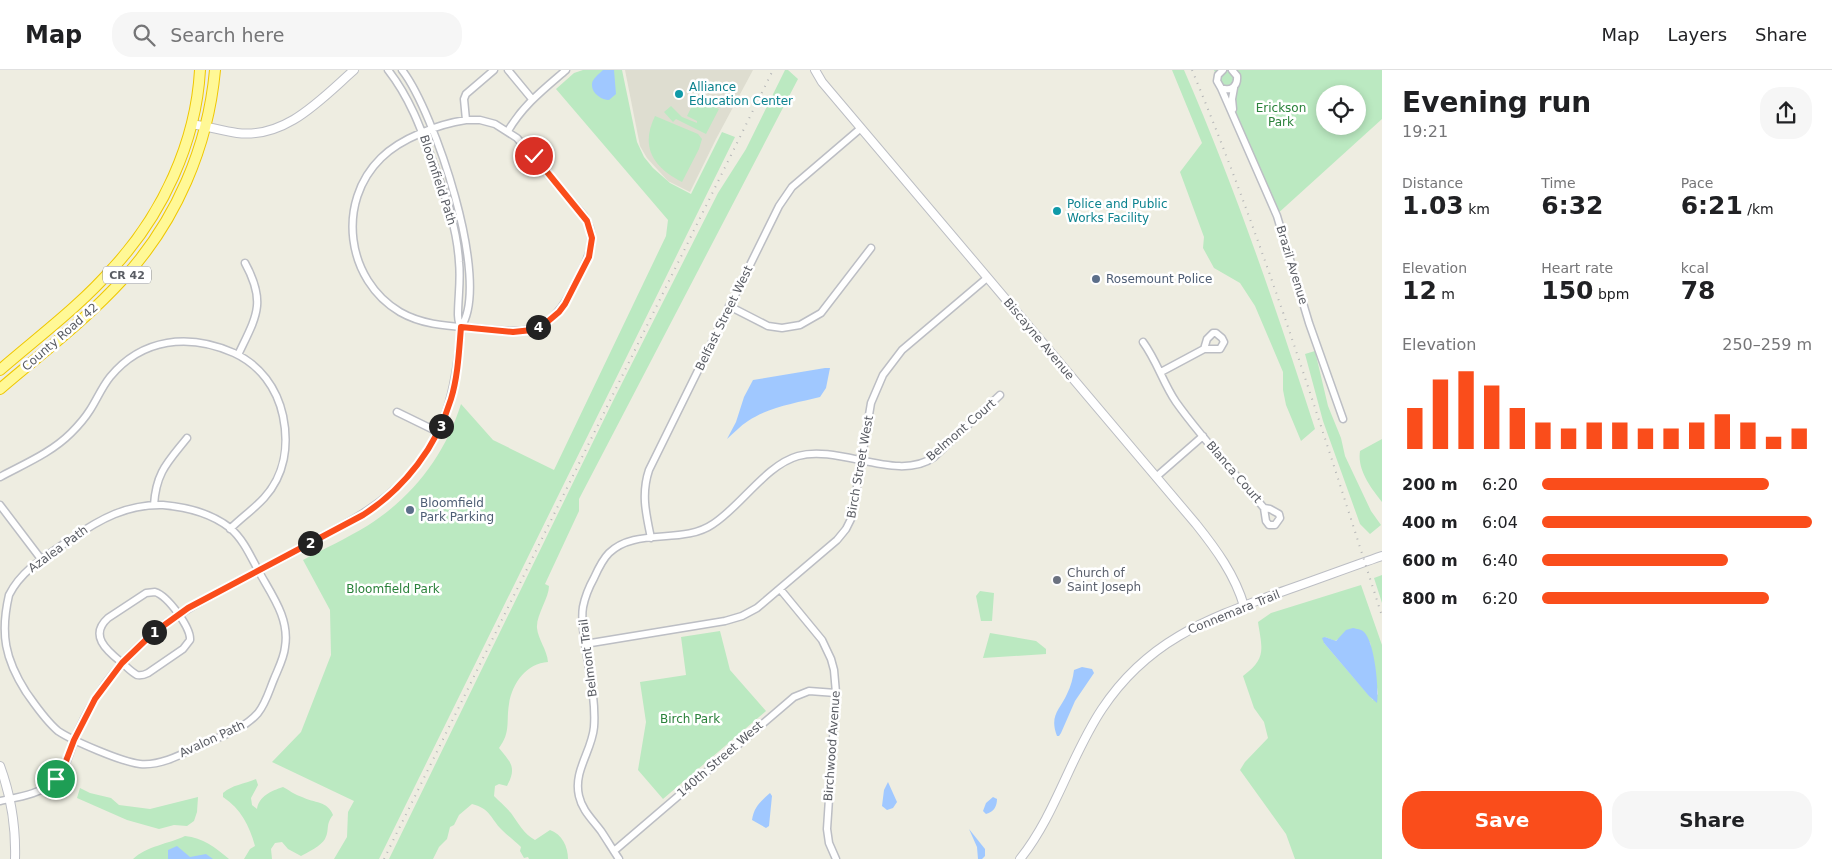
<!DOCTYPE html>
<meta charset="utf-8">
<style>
:root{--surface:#fff;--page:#f6f6f6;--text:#202124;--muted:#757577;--line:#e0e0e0;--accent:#fa4d1b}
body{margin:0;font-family:"DejaVu Sans",sans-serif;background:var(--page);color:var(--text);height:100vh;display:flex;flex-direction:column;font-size:19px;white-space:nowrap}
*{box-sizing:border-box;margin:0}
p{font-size:16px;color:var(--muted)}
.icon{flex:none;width:28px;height:28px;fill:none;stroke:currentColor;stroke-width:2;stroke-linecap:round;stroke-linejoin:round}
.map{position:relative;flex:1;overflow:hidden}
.sheet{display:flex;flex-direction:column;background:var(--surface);width:450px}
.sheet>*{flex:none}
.controls{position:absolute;left:1316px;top:15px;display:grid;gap:10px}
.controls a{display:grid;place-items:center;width:50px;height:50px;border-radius:50%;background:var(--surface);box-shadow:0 2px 8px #0003;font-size:25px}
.pin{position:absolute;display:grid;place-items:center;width:42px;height:42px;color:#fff;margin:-21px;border:2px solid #fff;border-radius:50%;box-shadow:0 1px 5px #0007}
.km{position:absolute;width:25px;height:25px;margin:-12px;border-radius:50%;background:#222;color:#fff;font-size:14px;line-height:25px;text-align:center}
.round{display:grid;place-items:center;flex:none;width:52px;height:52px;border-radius:20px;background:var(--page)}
.overview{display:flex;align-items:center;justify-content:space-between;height:85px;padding:0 20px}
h1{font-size:28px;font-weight:600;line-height:38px}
.stats{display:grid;grid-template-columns:repeat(3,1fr);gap:8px;height:85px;padding:5px 20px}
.stats div{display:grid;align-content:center}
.stats b{font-size:25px;font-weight:600}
.stats small{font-size:14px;font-weight:400}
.stats p{font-size:14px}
.chart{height:140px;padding:10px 20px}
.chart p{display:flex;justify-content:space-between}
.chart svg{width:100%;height:90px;margin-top:5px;stroke:var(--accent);stroke-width:6}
.primary-button{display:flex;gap:10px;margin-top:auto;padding:10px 20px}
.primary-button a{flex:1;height:58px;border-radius:20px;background:var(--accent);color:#fff;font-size:20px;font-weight:600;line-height:58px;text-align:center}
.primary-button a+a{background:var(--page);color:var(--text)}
ul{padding:0 20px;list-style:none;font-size:16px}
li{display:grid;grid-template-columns:80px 60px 1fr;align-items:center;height:38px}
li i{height:12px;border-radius:6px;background:var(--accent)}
header{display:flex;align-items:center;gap:30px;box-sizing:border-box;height:70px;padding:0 25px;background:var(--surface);border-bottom:1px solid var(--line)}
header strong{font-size:24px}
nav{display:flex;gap:28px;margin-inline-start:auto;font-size:18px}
.search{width:350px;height:45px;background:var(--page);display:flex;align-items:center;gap:12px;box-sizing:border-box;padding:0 18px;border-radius:20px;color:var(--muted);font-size:19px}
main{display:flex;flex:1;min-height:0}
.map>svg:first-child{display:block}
.education{fill:#deddd0}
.green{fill:#bbe9c1;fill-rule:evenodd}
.water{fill:#a0c8ff}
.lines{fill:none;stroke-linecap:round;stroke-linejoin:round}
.minor-casing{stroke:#bcbec4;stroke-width:9}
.tertiary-casing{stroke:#bcbec4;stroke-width:10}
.trunk-casing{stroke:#efc700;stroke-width:12}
.minor{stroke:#fff;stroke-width:6}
.tertiary{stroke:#fff;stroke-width:8}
.trunk{stroke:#fff896;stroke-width:10}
.rail{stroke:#b5b6b7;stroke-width:2;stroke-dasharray:1 6;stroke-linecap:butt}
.route-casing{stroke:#fff;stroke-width:10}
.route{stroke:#fa4d1b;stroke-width:6}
.culture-dot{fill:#0f9aa8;stroke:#fff;stroke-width:2}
.service-dot{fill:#5c6f8a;stroke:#fff;stroke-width:2}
.worship-dot{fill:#6b7280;stroke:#fff;stroke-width:2}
.labels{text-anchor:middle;stroke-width:5;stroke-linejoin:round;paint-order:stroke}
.shield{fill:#fff;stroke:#8c8e92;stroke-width:1}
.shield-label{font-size:11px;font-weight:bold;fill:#5a5d64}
.culture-label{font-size:12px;fill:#0d838f;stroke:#fff;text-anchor:start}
.park-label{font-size:12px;fill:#2b823b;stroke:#fff}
.street-label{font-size:12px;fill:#5a5d64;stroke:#fff}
.service-label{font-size:12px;fill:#4e5e75;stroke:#fff;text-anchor:start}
.worship-label{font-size:12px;fill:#5b616d;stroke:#fff;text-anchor:start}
</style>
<header>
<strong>Map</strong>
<div class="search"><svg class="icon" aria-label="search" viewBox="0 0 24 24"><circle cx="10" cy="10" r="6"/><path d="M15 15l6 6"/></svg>Search here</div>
<nav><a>Map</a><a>Layers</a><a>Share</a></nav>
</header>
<main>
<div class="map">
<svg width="1382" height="789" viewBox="0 0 1382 789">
<rect width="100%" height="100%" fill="#eeede1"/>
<path class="education" d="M625 0H753L716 69 690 122 668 111 647 88 640 76Z"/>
<path class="green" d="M583 0H622L637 72 644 87 653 98 670 113 691 124 722 62 735 67 379 789H334L347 767 348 742 354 731 272 692 301 662 331 585 330 540 303 490C324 479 347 468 367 456 413 427 445 385 461 334L493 370 554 400 666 166 668 150 556 19 574 3Z
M785 0H788L798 9 579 429V441L545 514 549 516C549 528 536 545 537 558 538 569 547 580 548 592 527 593 512 613 509 634 506 652 511 662 499 678 511 693 517 697 507 716L499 714 495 716 494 726C499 731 506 737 511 743 518 753 524 764 535 770L550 760C562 764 568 777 568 789H529L528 787 524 788 520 781 521 777C515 771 508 766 502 760 490 748 491 739 472 734L459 745 454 755 450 757 447 769 439 777 433 789H389L613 331 718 123 746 79Z
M1172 0H1184C1235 117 1276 238 1315 359L1301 371 1286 335 1283 320V302L1255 236 1240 213 1214 198 1203 178 1204 167 1180 102 1202 73Z
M1214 0H1382V49L1275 146ZM1325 24H1358V56H1325Z
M696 28 719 39 706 64 676 49 673 52 664 42 671 36 682 47 697 53V51L687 46Z
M655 46 698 64 702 69 699 79 682 112C653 97 640 77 655 46Z
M1315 281 1328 336 1341 368 1345 386 1371 441 1381 455 1370 464 1360 454 1323 351 1305 284Z
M1382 369V432C1371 418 1357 400 1360 381Z
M1382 505V533L1374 508Z
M1361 515 1382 575V789H1295L1286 764 1240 700 1245 692 1268 668 1264 652 1254 638 1243 606C1267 588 1262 579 1258 552L1271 543ZM1325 567 1335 571 1338 569 1370 572 1378 624 1373 630 1324 573Z
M980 521 994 523 992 551H981L976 526Z
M720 561 730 600 766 641 663 729 638 700 646 652 640 612 686 605 681 567Z
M990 563 1036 571 1046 579V584L983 588Z
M256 709 258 715 251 728 252 735 257 739C259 726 271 721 283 717 289 720 295 725 302 727 314 733 328 731 333 745 325 755 330 760 325 769 321 776 308 782 301 786L288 779 282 772 275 773 271 779 272 789H244L250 779 255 776C249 755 241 739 223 727V723C232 715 244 714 256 709Z
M80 718 90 723 111 728 119 735 150 739 198 727 197 742 194 751 187 756 174 755 159 759 127 750 77 728Z
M185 766C203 768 215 777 229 789H133C147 776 168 774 185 766Z"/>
<path class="water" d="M603 0H614L616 24 609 30C602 30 591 23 592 14 592 9 599 4 603 0Z
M825 298H830L826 318 820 327C796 333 769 337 748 351 740 356 734 363 727 369L736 352 744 327 753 310Z
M1353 558C1357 559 1361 559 1364 562 1375 573 1379 619 1377 633L1369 626 1324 573 1322 568 1325 567 1336 571 1346 560Z
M1082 597 1092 599 1094 603 1075 631 1061 663 1059 666H1057C1049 645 1060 640 1067 624 1071 616 1073 608 1074 600Z
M888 712 897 732 893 738 887 740 882 736 884 720Z
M770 723 772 726 769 756 766 758 752 750C754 737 760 732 770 723Z
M993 727 997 729C997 736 994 742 986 744L983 741 986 733Z
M969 759 985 779V786L982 789H978L977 777Z
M177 776 190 787 206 784 213 789H168V780Z"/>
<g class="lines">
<g class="minor-casing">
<path id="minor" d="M402 0C434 41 492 212 461 257
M508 0 532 29
M1223 0 1218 5 1217 11 1221 18C1231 22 1238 16 1237 6L1232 0
M1221 18 1277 146 1309 253 1343 349
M1233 39 1232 29 1234 18
M466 50H480L495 54 517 68 584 146C601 170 585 194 574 216 551 262 532 264 485 259 456 256 426 257 400 242 346 210 336 132 381 88 401 68 439 54 466 50Z
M466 50 464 29 466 24 494 0
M508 61C523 35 544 19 566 0
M729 236 768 256 782 258 800 255 821 243 871 178
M1143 272C1157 291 1163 313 1176 332 1203 370 1235 403 1264 438L1270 439 1279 444 1280 448 1275 455H1269L1266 451 1264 438
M238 285C256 247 267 233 245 193
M1161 302 1204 279H1220L1224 272 1222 268 1216 263H1213L1207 269 1204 279
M397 342 438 362
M0 407C24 394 51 383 71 363 78 356 85 348 90 340 97 329 102 317 110 307 142 268 189 263 234 283 260 295 277 318 283 346 289 375 285 405 264 428 254 439 241 448 230 459
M1156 407 1203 366
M0 435 41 489
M154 435C156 402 168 392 187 368
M163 435C186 437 211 443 230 458 243 469 250 485 258 500 271 524 290 548 285 577 284 588 278 599 274 609 269 621 266 633 258 643 244 659 222 666 203 674 184 683 162 696 140 694 122 692 73 671 58 661 45 650 36 636 26 622 5 589 0 564 9 525 22 499 48 485 71 469 100 449 127 434 163 435Z
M651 468C646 444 641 424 649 400L779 136 792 117 861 58
M780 519 822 570 831 589 834 600 836 623 827 759 829 773 836 789
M155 522C168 526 191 558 190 570L183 579 148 603C144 605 141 606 137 605 131 602 126 596 121 592 106 580 89 565 108 548L146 523Z
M585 574 725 551 742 546 757 538 837 470 846 459 852 447 871 333 883 305 902 280 987 208
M0 731C19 727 41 724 56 710 68 697 71 675 79 659 94 626 115 598 141 574 168 548 200 532 233 514 262 499 290 484 319 468 352 451 383 434 408 406 447 362 455 320 461 263 461 257 458 252 458 245 458 227 461 210 459 192 457 157 445 125 433 92 421 59 410 28 388 0
M614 781 794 627 809 621 836 623
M619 789C613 780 607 770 601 761 592 749 582 740 579 726 573 701 592 681 594 657 596 631 589 600 585 574 583 561 581 549 583 537 585 527 589 517 594 508 598 499 602 490 609 483 635 457 683 475 713 454 741 436 766 395 798 386 839 374 898 413 934 387L1000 325"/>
</g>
<g class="tertiary-casing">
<path id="tertiary" d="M815 0 822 12 1196 454C1216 479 1235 505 1244 536
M191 54C207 56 222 61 237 63 286 69 321 29 354 0
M0 696C11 726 16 757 15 789
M1020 789C1056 744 1070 687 1102 639 1147 571 1205 550 1278 523 1313 511 1347 498 1382 486"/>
</g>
<g class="trunk-casing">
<path id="trunk" d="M0 300C38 267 80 236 113 198 162 145 196 73 200 0
M0 319C42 283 87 249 124 208 176 151 208 77 215 0"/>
</g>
<use href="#minor" class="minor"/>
<use href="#tertiary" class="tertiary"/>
<use href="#trunk" class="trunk"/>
<path class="rail" d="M1192 0C1266 178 1323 362 1382 546
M384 789 773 0"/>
</g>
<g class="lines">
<g class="route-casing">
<path id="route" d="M56 709 63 699 74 670 95 629 122 593 152 564 188 538 363 445C405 418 437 376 451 329 458 306 459 281 461 257L513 262 532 260 546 253 559 242 565 234 589 187 592 168 587 151 534 86"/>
</g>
<use href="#route" class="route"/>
</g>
<g class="culture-dot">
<circle cx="679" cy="24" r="5"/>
<circle cx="1057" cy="141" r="5"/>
</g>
<g class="service-dot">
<circle cx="1096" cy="209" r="5"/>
<circle cx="410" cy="440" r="5"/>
</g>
<circle class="worship-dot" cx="1057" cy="510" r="5"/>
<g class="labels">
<rect class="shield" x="103" y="196.5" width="48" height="17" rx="4"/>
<g class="shield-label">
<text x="127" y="209">CR 42</text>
</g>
<g class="culture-label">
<text x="689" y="21">Alliance<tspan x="689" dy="14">Education Center</tspan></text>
<text x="1067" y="138">Police and Public<tspan x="1067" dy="14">Works Facility</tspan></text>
</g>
<g class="park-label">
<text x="1281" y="42">Erickson<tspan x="1281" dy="14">Park</tspan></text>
<text x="393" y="523">Bloomfield Park</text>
<text x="690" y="653">Birch Park</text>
</g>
<g class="street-label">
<text transform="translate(438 110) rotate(72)" y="4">Bloomfield Path</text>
<text transform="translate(1292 195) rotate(73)" y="4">Brazil Avenue</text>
<text transform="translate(724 248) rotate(-64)" y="4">Belfast Street West</text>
<text transform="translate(60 267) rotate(-41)" y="4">County Road 42</text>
<text transform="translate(1039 269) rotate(50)" y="4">Biscayne Avenue</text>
<text transform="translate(961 360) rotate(-41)" y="4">Belmont Court</text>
<text transform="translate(860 397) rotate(-80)" y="4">Birch Street West</text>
<text transform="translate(1234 402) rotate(49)" y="4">Blanca Court</text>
<text transform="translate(58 479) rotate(-36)" y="4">Azalea Path</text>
<text transform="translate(1234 542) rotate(-22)" y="4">Connemara Trail</text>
<text transform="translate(588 588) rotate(-97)" y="4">Belmont Trail</text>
<text transform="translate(212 669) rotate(-25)" y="4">Avalon Path</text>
<text transform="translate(832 676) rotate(-86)" y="4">Birchwood Avenue</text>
<text transform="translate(720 689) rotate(-41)" y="4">140th Street West</text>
</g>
<g class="service-label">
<text x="1106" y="213">Rosemount Police</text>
<text x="420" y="437">Bloomfield<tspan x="420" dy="14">Park Parking</tspan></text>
</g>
<g class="worship-label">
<text x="1067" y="507">Church of<tspan x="1067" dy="14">Saint Joseph</tspan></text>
</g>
</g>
</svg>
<div class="controls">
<a><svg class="icon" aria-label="locate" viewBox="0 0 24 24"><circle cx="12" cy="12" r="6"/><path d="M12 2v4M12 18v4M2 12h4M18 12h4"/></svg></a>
</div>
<div class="pin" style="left:56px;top:709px;background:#1e9e55"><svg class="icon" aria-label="arrive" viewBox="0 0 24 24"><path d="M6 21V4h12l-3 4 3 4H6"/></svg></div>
<div class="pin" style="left:534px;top:86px;background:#d93025"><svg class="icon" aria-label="check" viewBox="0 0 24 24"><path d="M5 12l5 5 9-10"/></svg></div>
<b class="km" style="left:154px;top:562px">1</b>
<b class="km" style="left:310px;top:473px">2</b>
<b class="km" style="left:441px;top:356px">3</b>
<b class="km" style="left:538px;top:257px">4</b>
</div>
<section class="sheet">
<div class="overview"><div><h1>Evening run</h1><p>19:21</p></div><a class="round"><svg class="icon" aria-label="share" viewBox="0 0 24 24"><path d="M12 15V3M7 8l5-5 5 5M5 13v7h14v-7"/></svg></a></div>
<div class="stats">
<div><p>Distance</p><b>1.03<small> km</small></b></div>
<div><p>Time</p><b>6:32</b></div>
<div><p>Pace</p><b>6:21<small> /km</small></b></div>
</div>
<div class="stats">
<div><p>Elevation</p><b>12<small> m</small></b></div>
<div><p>Heart rate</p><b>150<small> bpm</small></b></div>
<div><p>kcal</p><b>78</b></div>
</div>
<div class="chart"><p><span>Elevation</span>250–259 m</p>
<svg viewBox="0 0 160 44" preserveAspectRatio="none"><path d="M5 44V24M15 44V10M25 44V6M35 44V13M45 44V24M55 44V31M65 44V34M75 44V31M85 44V31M95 44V34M105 44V34M115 44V31M125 44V27M135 44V31M145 44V38M155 44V34"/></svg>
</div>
<ul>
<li><b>200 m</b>6:20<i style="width:84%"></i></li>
<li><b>400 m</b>6:04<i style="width:100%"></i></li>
<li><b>600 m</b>6:40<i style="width:69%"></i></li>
<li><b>800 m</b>6:20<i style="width:84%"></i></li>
</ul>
<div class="primary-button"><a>Save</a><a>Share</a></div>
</section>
</main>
